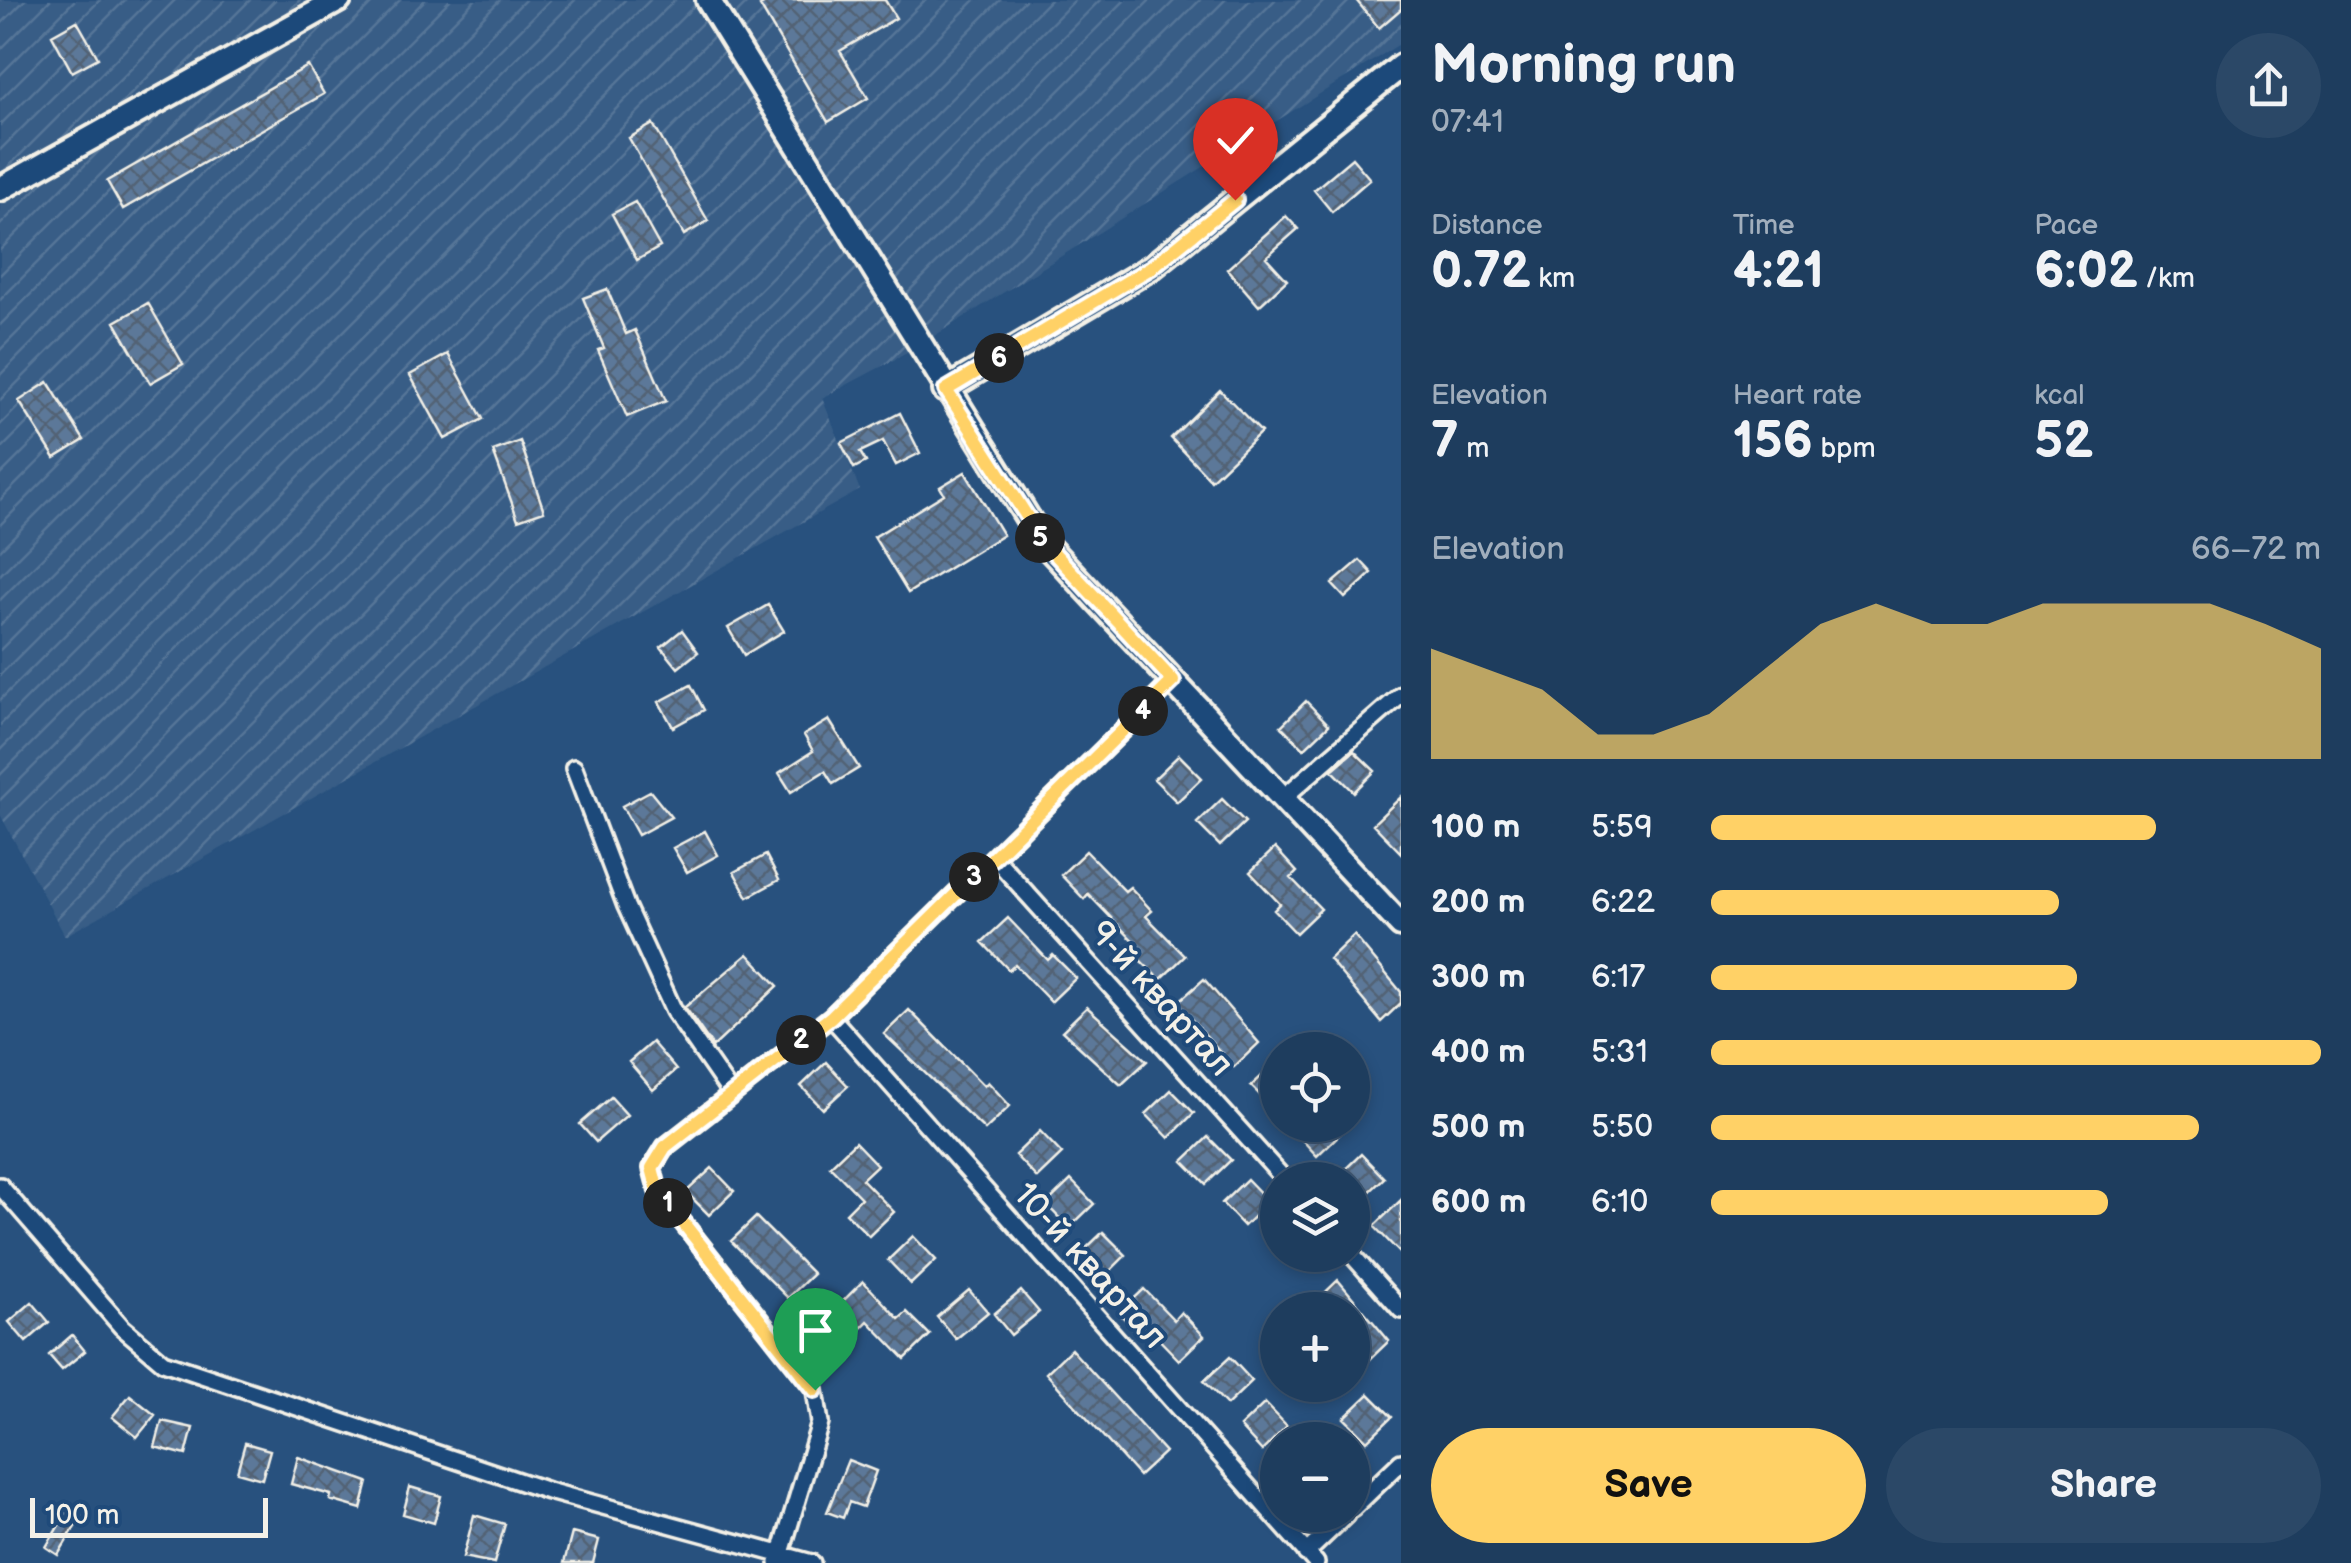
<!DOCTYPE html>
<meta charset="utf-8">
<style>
:root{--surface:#1e3d5e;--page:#2b4867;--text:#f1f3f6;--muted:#a1aebc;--line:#3c5673;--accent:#ffd166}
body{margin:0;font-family:"Balsamiq Sans",sans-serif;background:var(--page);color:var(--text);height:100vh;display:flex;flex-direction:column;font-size:38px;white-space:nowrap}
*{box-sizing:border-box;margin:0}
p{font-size:32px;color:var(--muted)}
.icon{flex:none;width:55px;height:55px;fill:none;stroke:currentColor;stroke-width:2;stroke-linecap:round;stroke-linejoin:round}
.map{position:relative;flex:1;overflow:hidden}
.side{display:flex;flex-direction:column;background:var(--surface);width:950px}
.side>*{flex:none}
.buttons{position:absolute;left:1260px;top:1032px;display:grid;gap:20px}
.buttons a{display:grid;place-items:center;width:110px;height:110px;border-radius:50%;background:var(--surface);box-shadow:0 5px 15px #0003,0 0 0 2px var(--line);font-size:50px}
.scale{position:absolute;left:30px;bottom:25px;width:238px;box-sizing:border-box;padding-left:10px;border:5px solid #f4f1e8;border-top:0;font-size:28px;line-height:35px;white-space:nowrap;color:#f4f1e8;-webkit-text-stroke:8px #1f4a7a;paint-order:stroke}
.pin{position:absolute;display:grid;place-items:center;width:85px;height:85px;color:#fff;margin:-102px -42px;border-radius:50% 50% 50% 0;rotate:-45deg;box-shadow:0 0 10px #0007}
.pin .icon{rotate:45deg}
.km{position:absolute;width:50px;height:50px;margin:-25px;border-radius:50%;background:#222;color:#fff;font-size:28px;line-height:50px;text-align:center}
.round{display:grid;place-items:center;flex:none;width:105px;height:105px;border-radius:52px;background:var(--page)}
.head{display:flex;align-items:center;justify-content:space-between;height:170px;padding:0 30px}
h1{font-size:55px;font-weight:800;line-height:75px}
.stats{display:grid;grid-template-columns:repeat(3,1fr);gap:15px;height:170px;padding:10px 30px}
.stats div{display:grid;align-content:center}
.stats b{font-size:50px;font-weight:800}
.stats small{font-size:28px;font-weight:400}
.stats p{font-size:28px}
.chart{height:280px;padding:20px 30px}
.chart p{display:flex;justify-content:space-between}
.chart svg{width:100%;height:180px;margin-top:10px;fill:var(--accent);opacity:.7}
.cta{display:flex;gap:20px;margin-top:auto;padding:20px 30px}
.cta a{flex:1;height:115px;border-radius:60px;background:var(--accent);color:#111;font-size:40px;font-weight:800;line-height:115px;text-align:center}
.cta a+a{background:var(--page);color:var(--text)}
ul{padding:0 30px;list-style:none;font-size:32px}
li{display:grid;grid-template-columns:160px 120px 1fr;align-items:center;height:75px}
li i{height:25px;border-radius:12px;background:var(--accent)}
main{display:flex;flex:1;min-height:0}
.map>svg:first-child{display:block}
.industrial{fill:url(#industrial-furrows)}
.building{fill:url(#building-cross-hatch);stroke:#f4f1e8;stroke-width:2.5}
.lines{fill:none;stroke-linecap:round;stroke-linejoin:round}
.street-casing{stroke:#f4f1e8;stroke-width:22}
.secondary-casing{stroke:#f4f1e8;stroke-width:30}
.street{stroke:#1f4a7a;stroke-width:15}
.secondary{stroke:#1f4a7a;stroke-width:22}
.route-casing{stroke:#fff;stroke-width:20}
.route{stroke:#ffd166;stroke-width:12}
.labels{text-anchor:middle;stroke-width:8;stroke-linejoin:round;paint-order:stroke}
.street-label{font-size:35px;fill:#f4f1e8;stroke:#1f4a7a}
</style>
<main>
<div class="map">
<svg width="1401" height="1563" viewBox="0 0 1401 1563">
<defs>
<pattern id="industrial-furrows" width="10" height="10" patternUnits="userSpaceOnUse" patternTransform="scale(2.5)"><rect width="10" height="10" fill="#375d86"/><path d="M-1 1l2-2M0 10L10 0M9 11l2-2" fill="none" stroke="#557597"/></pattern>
<pattern id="building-cross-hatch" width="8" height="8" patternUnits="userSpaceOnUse" patternTransform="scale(2.5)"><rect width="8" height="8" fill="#5b7899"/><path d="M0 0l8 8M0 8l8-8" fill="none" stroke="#536274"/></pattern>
</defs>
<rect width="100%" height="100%" fill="#28517e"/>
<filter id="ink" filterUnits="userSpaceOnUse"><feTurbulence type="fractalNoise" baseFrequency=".01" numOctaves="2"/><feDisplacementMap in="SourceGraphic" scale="20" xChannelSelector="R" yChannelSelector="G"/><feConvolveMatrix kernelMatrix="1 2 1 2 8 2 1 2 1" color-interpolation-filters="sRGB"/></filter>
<g filter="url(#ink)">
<path class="industrial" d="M0 0H1401V43L907 353 822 398 860 490 65 936 0 814Z"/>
<path class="building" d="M770 0H885L896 18 840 51 868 98 828 122 760 6Z
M1356 0H1401V9L1379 28Z
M77 21 98 58 72 72 52 35Z
M308 66 324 94 123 209 107 181Z
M653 124 708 221 684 235 629 138Z
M1352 158 1370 179 1332 212 1314 190Z
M635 202 660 247 637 260 612 214Z
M1286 216 1298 229 1266 257 1287 280 1259 306 1227 269Z
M607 289 626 334 635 330 666 401 627 417 598 350 604 348 583 298Z
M148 303 183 364 150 383 115 322Z
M448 354 483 419 445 439 410 375Z
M48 382 84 440 55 458 19 401Z
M1220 390 1261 432 1211 480 1171 438Z
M900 413 920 453 896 465 883 441 860 452 866 462 854 468 841 443Z
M520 441 544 511 518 520 493 451Z
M965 472 1003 535 908 593 874 537 944 494 940 487Z
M1360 560 1372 573 1345 598 1332 584Z
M768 605 784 631 744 655 728 628Z
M682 630 698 652 678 668 661 647Z
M691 685 704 710 673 727 659 702Z
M1306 701 1329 725 1304 749 1281 726Z
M829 720 859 768 833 784 825 771 791 792 779 773 813 751 804 735Z
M1354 751 1375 771 1354 792 1332 770Z
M1179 755 1202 778 1177 802 1154 779Z
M650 791 671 817 638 835 622 806Z
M1401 797V853L1373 824Z
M1222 799 1245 822 1220 846 1197 823Z
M705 831 718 855 687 872 673 848Z
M1275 848 1297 872 1291 878 1321 909 1296 933 1274 910 1280 904 1250 872Z
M1086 851 1125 891 1130 887 1152 911 1146 916 1185 956 1160 980 1137 957 1143 951 1088 894 1084 899 1061 875Z
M766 855 779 880 748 897 734 872Z
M1008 918 1048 960 1053 955 1076 978 1051 1002 1015 965 1009 970 982 942Z
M1354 935 1401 992V1003L1381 1022 1329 959Z
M748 954 778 986 713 1047 685 1007Z
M1204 979 1259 1043 1234 1067 1177 1003Z
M1087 1007 1147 1061 1121 1085 1062 1031Z
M909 1010 984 1086 988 1082 1010 1106 985 1130 884 1034Z
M652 1042 676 1070 653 1090 629 1062Z
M1278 1061V1113L1251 1086Z
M826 1062 848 1086 823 1109 801 1086Z
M1171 1090 1194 1113 1169 1138 1146 1114Z
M611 1097 627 1115 596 1142 580 1124Z
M1302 1125H1336L1342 1132 1317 1156 1295 1132Z
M1040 1131 1062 1154 1037 1178 1015 1155Z
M1208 1137 1231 1160 1206 1184 1183 1161Z
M855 1142 877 1165 862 1179 894 1212 869 1236 846 1213 861 1198 830 1166Z
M1361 1154 1384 1178 1359 1202 1352 1195V1180H1334Z
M712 1168 734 1191 709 1215 686 1192Z
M1247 1179 1269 1202 1244 1226 1222 1203Z
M1071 1180 1094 1204 1069 1228 1046 1204Z
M1401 1200V1254L1374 1226Z
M756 1217 813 1274 788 1298 731 1241Z
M1103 1232 1126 1255 1101 1280 1078 1256Z
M913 1236 936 1260 911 1284 888 1260Z
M1338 1280 1389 1341 1364 1365 1352 1354V1310H1307Z
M863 1281 899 1319 907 1312 930 1335 905 1359 868 1321 860 1329 838 1306Z
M1144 1289 1174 1320 1181 1312 1204 1336 1179 1360 1149 1329 1142 1337 1119 1313Z
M969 1290 988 1312 956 1339 937 1317Z
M1021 1291 1039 1312 1011 1335 994 1314Z
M32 1302 49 1322 26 1342 9 1322Z
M72 1335 85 1351 62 1370 49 1355Z
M1071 1349 1165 1452 1139 1476 1046 1373Z
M1230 1357 1252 1381 1227 1405 1204 1381Z
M1369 1394 1392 1417 1367 1441 1344 1418Z
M130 1395 155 1415 137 1437 112 1417Z
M1265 1403 1287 1426 1262 1451 1240 1427Z
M162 1421 193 1428 186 1455 155 1447Z
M245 1443 270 1450 262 1479 237 1472Z
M298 1457 368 1482 361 1509 330 1500 331 1495 291 1484Z
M848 1460 876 1471 863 1507 849 1502 843 1518 827 1512Z
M410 1487 441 1496 434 1523 403 1514Z
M68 1510 81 1517 58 1555 46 1547Z
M474 1515 505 1524 494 1563 463 1557Z
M572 1533 599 1540 593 1563H564Z"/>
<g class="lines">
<g class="street-casing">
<path id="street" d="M574 768 626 906 674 1011 732 1095
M1283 798 1401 695
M994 857 1285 1180
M831 1017 1316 1563
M0 1186 122 1327 163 1362 548 1491 812 1563
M1352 1255 1401 1310
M1352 1509 1401 1462
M1306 1553 1346 1515
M778 1563 820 1423 815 1390 658 1191 652 1168 665 1147 831 1017 1173 681"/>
</g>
<g class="secondary-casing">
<path id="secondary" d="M708 0 1042 541 1401 925
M0 189 339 0
M945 390 1152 267 1401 66"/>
</g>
<use href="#street" class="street"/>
<use href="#secondary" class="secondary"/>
</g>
</g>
<g class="lines" filter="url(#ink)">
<g class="route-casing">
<path id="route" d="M815 1390 658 1191 652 1168 665 1147 831 1017 1173 681 1042 540 946 390 1152 267 1235 200"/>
</g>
<use href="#route" class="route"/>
</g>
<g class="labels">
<g class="street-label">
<text transform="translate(1162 998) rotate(48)" y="12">9-й квартал</text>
<text transform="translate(1091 1265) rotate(48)" y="12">10-й квартал</text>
</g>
</g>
</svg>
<div class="buttons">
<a><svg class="icon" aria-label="locate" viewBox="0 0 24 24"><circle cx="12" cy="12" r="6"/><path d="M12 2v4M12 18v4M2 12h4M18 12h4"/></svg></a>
<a><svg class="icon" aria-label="layers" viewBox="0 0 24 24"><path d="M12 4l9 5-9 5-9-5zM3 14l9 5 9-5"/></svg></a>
<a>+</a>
<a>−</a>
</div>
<div class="scale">100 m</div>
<div class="pin" style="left:815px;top:1390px;background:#1e9e55"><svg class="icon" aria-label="arrive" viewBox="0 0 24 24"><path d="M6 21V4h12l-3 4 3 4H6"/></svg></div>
<div class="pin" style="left:1235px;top:200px;background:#d93025"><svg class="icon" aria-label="check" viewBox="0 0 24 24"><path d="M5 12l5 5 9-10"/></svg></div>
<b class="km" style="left:668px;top:1203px">1</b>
<b class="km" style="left:801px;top:1040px">2</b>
<b class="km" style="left:974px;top:877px">3</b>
<b class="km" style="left:1143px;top:711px">4</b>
<b class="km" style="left:1040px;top:538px">5</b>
<b class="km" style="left:999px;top:358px">6</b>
</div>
<section class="side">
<div class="head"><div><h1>Morning run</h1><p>07:41</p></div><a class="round"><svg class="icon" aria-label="share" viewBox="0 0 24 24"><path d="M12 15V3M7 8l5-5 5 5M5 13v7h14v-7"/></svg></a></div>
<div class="stats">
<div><p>Distance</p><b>0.72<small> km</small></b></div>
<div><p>Time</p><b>4:21</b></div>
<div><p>Pace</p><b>6:02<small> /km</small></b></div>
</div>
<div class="stats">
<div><p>Elevation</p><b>7<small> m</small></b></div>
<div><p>Heart rate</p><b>156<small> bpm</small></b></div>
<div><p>kcal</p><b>52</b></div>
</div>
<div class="chart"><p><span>Elevation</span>66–72 m</p>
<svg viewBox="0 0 160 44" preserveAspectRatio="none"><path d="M0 44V17L10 22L20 27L30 38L40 38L50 33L60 22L70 11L80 6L90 11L100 11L110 6L120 6L130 6L140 6L150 11L160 17V44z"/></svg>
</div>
<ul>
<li><b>100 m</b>5:59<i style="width:73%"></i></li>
<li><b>200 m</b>6:22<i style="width:57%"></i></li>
<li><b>300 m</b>6:17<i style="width:60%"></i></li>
<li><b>400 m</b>5:31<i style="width:100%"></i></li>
<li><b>500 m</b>5:50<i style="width:80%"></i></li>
<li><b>600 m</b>6:10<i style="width:65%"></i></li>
</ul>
<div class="cta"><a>Save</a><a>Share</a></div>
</section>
</main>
